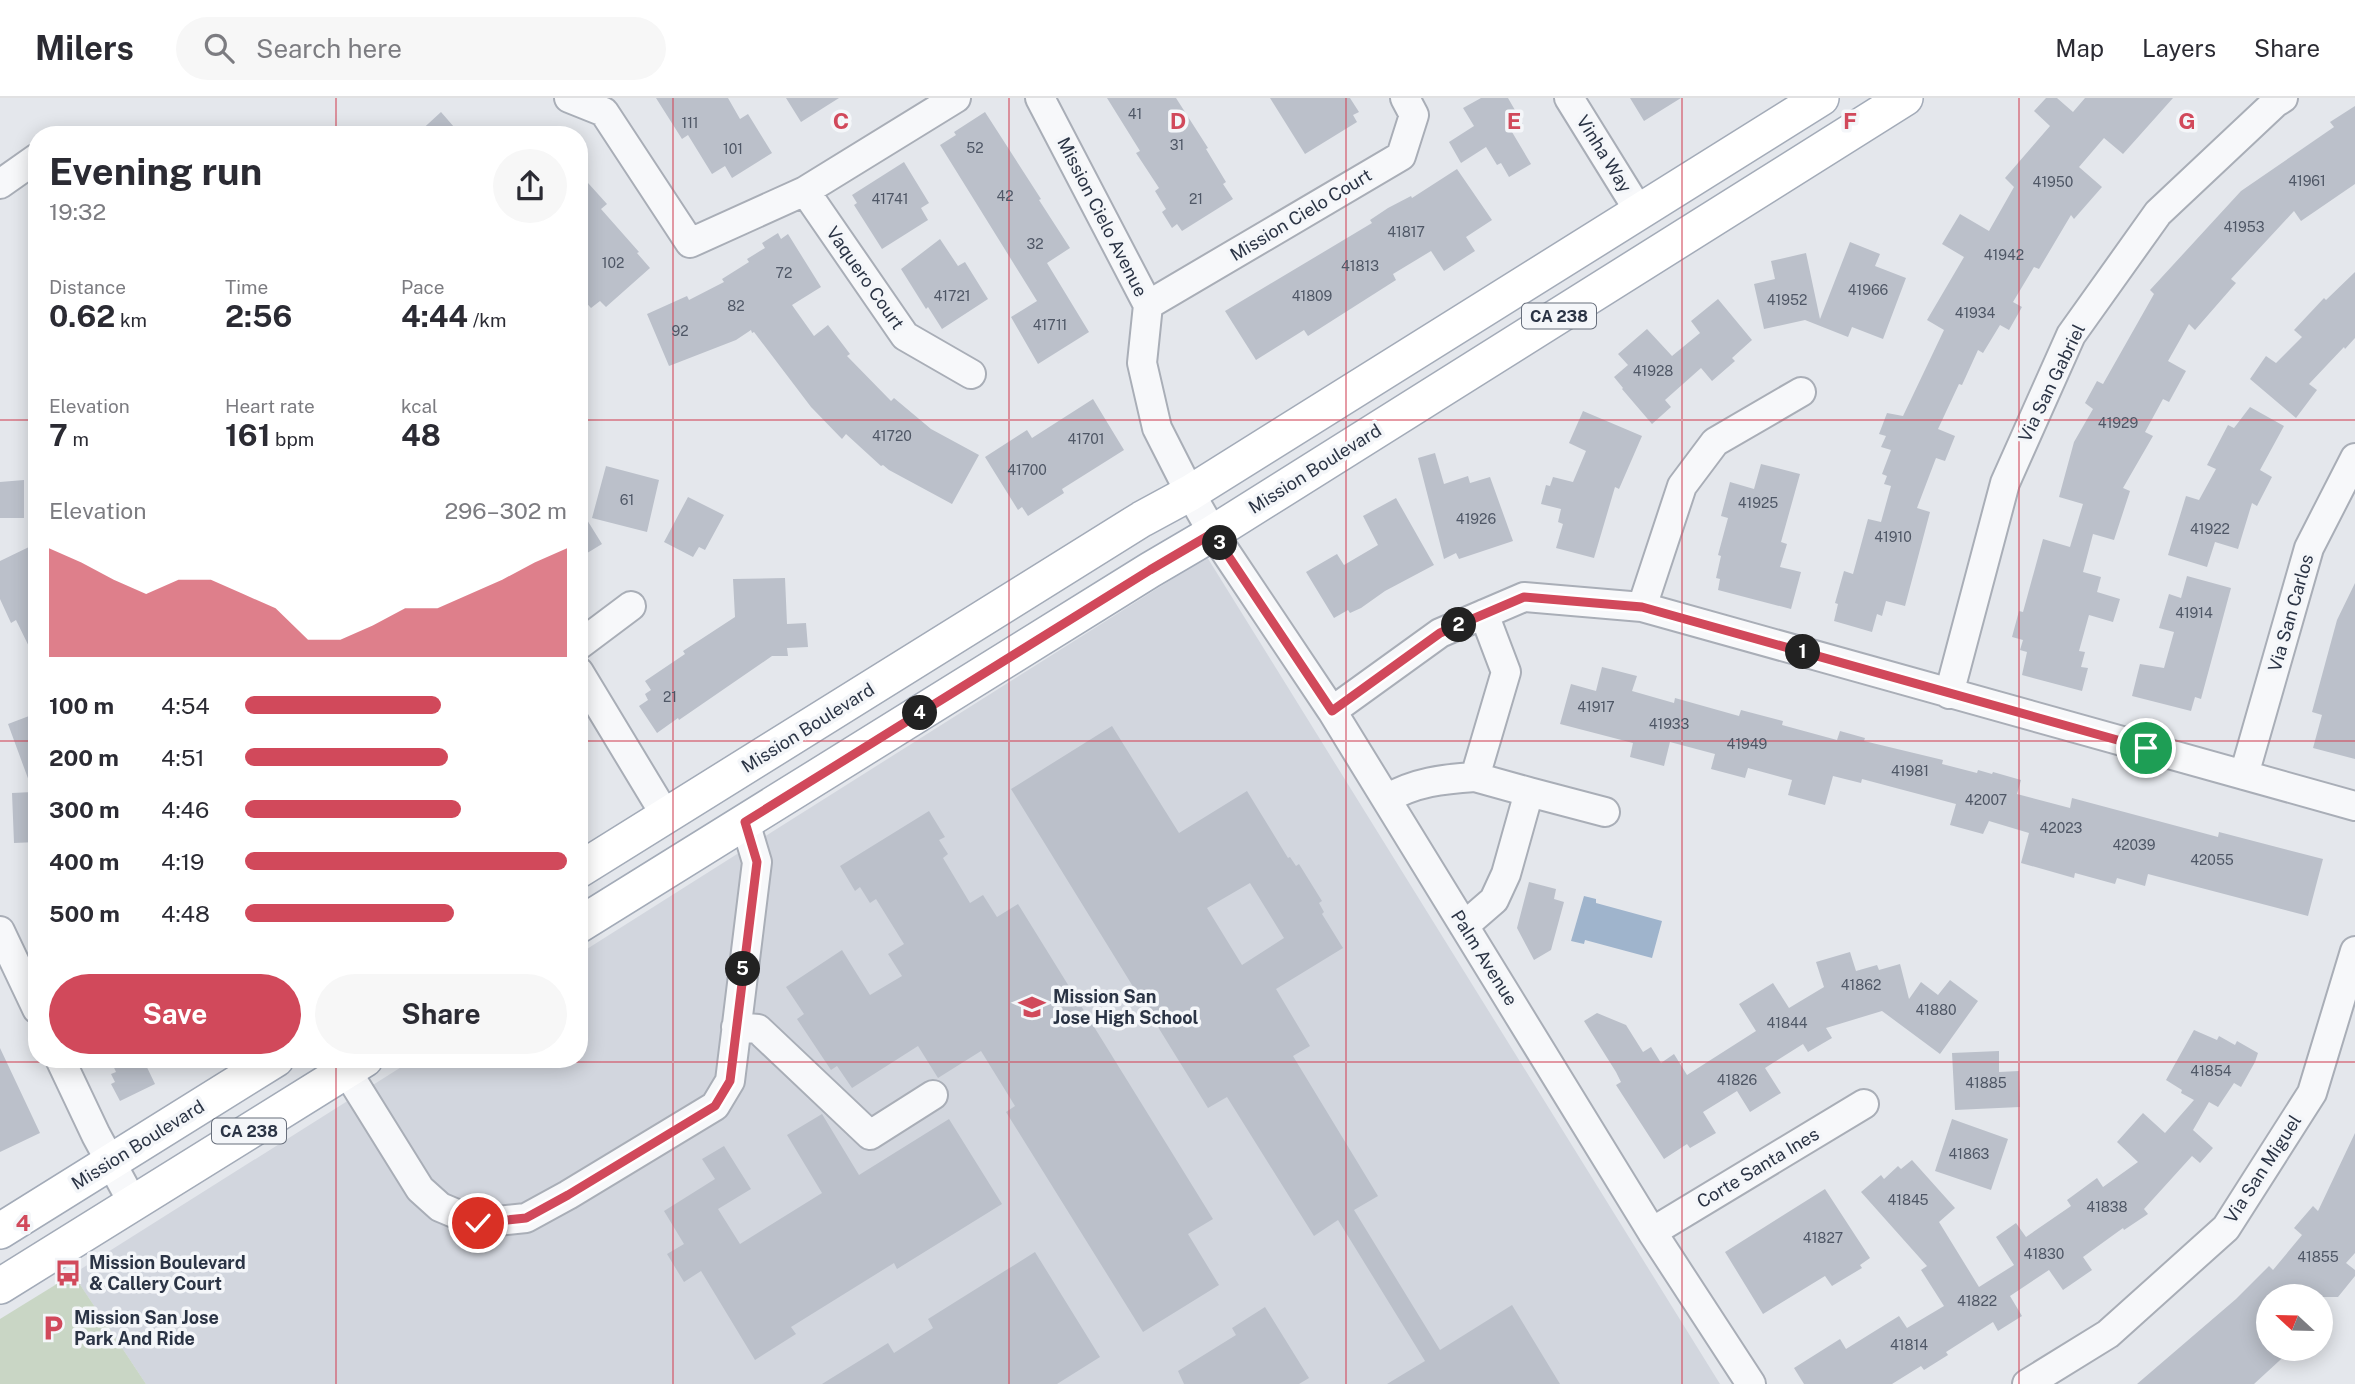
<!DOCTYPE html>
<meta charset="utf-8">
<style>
:root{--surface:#fff;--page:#f7f7f7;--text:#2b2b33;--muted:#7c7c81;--line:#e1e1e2;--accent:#d1495b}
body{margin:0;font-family:"Public Sans",sans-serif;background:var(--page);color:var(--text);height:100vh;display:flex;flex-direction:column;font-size:26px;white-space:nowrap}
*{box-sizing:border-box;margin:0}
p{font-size:23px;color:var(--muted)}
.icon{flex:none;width:38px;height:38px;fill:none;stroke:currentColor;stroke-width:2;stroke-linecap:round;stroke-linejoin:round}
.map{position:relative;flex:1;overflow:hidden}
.sheet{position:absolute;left:28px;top:28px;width:560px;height:942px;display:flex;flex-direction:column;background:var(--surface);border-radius:28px;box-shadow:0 4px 18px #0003}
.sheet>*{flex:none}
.needle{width:46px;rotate:292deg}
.controls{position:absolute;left:2256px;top:1186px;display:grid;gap:14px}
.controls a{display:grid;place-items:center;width:77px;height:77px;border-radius:50%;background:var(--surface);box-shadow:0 4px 18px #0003;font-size:35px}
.pin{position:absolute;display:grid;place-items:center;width:60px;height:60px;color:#fff;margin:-30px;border:4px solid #fff;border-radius:50%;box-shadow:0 2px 7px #0007}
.km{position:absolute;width:35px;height:35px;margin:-18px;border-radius:50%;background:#222;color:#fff;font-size:19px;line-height:35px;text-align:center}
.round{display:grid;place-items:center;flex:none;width:74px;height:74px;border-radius:37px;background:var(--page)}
.overview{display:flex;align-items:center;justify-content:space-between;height:119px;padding:0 21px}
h1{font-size:38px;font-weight:700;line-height:52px}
.stats{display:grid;grid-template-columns:repeat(3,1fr);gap:10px;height:119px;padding:7px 21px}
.stats div{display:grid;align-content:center}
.stats b{font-size:30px;font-weight:700}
.stats small{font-size:19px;font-weight:400}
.stats p{font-size:19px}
.chart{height:196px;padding:14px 21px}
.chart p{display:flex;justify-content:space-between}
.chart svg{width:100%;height:126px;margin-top:7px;fill:var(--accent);opacity:.7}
.primary-button{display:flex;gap:14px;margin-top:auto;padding:14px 21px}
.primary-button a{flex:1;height:80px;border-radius:42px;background:var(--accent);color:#fff;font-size:28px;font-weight:700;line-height:80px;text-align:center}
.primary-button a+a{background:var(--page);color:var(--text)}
ul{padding:0 21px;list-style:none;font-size:23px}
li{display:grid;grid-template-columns:112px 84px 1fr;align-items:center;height:52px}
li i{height:18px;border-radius:9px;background:var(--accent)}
header{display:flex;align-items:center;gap:42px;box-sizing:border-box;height:98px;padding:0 35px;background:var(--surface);border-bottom:2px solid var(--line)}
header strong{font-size:33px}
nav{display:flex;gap:38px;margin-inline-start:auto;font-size:24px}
.search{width:490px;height:63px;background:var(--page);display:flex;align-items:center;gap:18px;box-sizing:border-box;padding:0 24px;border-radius:38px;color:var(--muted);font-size:26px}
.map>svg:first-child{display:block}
.built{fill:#d2d6de}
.green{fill:#c9d6c5}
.water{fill:#9fb4cc}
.building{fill:#bbc0ca;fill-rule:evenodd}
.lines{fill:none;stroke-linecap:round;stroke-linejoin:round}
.minor-casing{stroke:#a9aeb7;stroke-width:32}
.major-casing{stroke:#a3abb8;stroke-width:38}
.minor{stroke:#f7f8fa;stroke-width:28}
.major{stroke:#fff;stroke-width:35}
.route-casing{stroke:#fff;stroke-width:14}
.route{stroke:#d1495b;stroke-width:9}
.grid{fill:none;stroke:#d1495b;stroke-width:2;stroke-opacity:0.55}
.labels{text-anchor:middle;stroke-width:7;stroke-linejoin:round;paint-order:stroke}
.number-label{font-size:14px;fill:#4f5766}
.shield{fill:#f4f6f9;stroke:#676e7b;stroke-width:2}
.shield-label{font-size:16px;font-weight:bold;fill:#2b3445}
.street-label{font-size:18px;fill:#2b3445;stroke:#f4f6f9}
.poi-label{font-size:18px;font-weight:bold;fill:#2b3445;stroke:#f4f6f9;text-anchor:start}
.grid-label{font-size:23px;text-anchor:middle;font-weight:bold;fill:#d1495b;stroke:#f4f6f9;stroke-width:7;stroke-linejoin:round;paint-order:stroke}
</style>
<header>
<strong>Milers</strong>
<div class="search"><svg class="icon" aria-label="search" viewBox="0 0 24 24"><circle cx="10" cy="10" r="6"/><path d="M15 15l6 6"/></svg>Search here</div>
<nav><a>Map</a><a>Layers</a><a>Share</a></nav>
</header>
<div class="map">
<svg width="2355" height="1286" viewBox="0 0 2355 1286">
<rect width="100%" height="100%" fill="#e4e7ec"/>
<path class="built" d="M1207 459 1720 1286H146L73 1176 414 961H579V856Z"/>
<path class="green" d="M73 1176 146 1286H0V1221Z"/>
<path class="water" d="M1584 798 1596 801V805L1662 823 1652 860 1585 842 1584 846 1571 843Z"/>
<path class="building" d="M656 0H728L740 21 748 16 772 55 732 80 725 68 712 76 688 37 682 41Z
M786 0H839L801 24Z
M1107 0H1176L1208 50 1206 51 1226 84 1223 86 1233 101 1182 133 1177 126 1172 130 1162 114 1166 111 1155 93 1159 90 1136 55 1140 53Z
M1270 0H1350L1359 14 1353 17 1357 24 1305 56Z
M1481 0H1508L1523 26 1512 34 1531 66 1509 79 1501 65 1497 67 1486 49 1461 65 1449 44 1474 28 1463 10Z
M1630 0H1681L1644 23Z
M2046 0H2057L2073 14 2085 0H2173L2123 56 2104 40 2079 69 2102 89 2074 121 2071 117 2039 171 2034 169 2013 204 2022 209 2009 232 2000 227 1983 255 1978 252 1962 287 1959 286 1938 331 1955 338 1945 363 1936 360 1917 410 1930 414 1905 508 1886 503 1882 518 1877 516 1872 534 1834 523 1838 506 1835 505 1844 473 1853 476 1868 421 1881 424 1891 388 1884 386 1887 378 1882 376 1891 352 1881 349 1886 338 1879 336 1887 315 1903 318 1944 232 1927 222 1964 159 1942 146 1960 116 1989 133 2014 89 2005 80 2050 28 2034 13Z
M2355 8V86L2301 123 2294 113 2231 181 2236 185 2195 232 2189 226 2168 263 2186 273 2169 304 2163 301 2145 334 2153 338 2123 390 2130 393 2114 442 2093 436 2083 474 2101 479 2097 494 2120 501 2113 524 2089 517 2079 553 2085 554 2081 569 2088 570 2082 593 2022 577 2027 554 2020 552 2023 542 2012 539 2019 513 2023 514 2043 441 2070 449 2083 406 2059 399 2074 344 2093 311 2085 305 2097 283 2103 286 2154 196 2150 192 2241 93 2334 29 2330 24Z
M441 14 461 37H416Z
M985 14 1041 101 1039 102 1070 150 1047 165 1089 234 1038 266 1011 219 1037 203 940 47 956 37 954 34Z
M904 64 929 105 921 110 928 122 882 151 854 107 857 105 852 97Z
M1457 71 1492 122 1466 139 1475 153 1444 173 1431 153 1393 176 1396 182 1308 238 1304 232 1256 262 1225 213 1372 125 1370 122 1388 110 1411 98 1412 100Z
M579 75 607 106 601 111 639 154 637 155 650 170 606 209 600 203 591 210 579 197Z
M778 135 781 141 788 136 821 189 792 207 814 238 828 227 850 256 847 258 891 303 894 300 931 331 979 357 952 406 889 372 883 367 881 368 846 336 842 341 811 309 754 234 752 235 751 232 736 242 669 268 647 216 687 198 689 202 724 184 722 181 749 164 747 161 765 150 762 145Z
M940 141 958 168 965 164 988 201 942 231 928 209 926 211 901 171Z
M1850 144 1880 156 1875 168 1906 180 1883 241 1852 229 1848 239 1805 222 1764 231 1754 186 1775 181 1771 163 1806 155 1820 221Z
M2355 174V240L2345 251 2344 249 2309 286 2317 292 2296 320 2250 281 2266 258 2276 265 2302 239 2294 232 2324 200 2326 202Z
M1718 201 1752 242 1732 260 1735 263 1712 283 1701 270 1665 302 1671 309 1652 326 1622 291 1623 290 1614 279 1628 267 1618 256 1647 231 1672 258 1700 235 1691 223Z
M1093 301 1124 352 1062 391 1064 395 1028 418 1022 409 1018 412 985 359 1027 332 1032 340Z
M2250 309 2284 328 2260 372 2272 379 2257 408 2252 405 2238 451 2215 444 2207 469 2168 457 2186 398 2199 402 2216 371 2207 367 2228 327 2234 330Z
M1583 313 1642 338 1619 391 1615 389 1594 460 1556 450 1563 426 1558 424 1561 411 1541 406 1546 387 1550 388 1553 379 1573 384 1586 353 1569 345Z
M1435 355 1444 386 1468 378 1470 385 1490 379 1513 443 1459 461 1456 455 1444 461 1418 360Z
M1761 366 1800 376 1781 444 1787 446 1780 469 1801 474 1791 511 1718 492 1720 481 1716 480 1721 458 1718 457 1728 420 1721 418 1730 384 1754 391Z
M606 368 659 382 647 434 592 420Z
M24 382V420H0V384Z
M688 399 724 417 705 452 699 449 693 459 664 444Z
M1396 400 1434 467 1385 493 1361 510 1350 515 1348 512 1334 520 1306 474 1337 456 1344 467 1378 447 1363 418Z
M579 409 602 446 579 460Z
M29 449 37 466V565L16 522 11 525 0 501V463Z
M2187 478 2231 490 2201 601 2195 599 2191 613 2132 598 2140 566 2164 570 2174 534 2159 530 2169 496 2181 500Z
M785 480 787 526 806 525 808 549 787 550 788 558H772L679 622 678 620 657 635 639 608 648 602 645 596 651 592 645 583 685 556 683 553 735 519 733 481Z
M2355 485V661L2313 650 2322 617 2312 614 2337 522Z
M1602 569 1637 578 1632 593 1674 605 1675 600 1739 618 1741 612 1783 623 1782 627 1837 642 1840 633 1865 640 1864 643 1943 662 1942 666 1977 675 1978 672 1992 676 1993 674 2021 682 2017 696 2070 710 2072 700 2218 739 2219 734 2323 761 2308 818 2148 776 2145 788 2117 780 2115 786 2075 775 2074 780 2021 765 2029 735 1989 723 1983 736 1950 727 1956 706 1862 681 1861 685 1833 678 1825 707 1788 697 1792 682 1748 670 1745 680 1711 671 1715 656 1670 644 1664 668 1630 659 1633 645 1560 626 1571 586 1596 593Z
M37 615V744L14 745 12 695 33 694 8 626Z
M1112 628 1179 735 1247 693 1288 760 1290 759 1296 768 1299 766 1322 803 1319 805 1324 814 1322 816 1343 850 1276 891 1310 948 1293 958 1378 1098 1354 1112 1440 1252 1512 1207 1560 1286H1387L1425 1263 1338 1122 1314 1138 1227 999 1208 1010 1011 691ZM1250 785 1284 840 1242 867 1207 810Z
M929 713 945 739 939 742 948 756 943 760 970 805 983 797 997 819 1018 806 1213 1121 1188 1136 1219 1187 1143 1234 1006 1014 1015 1008 981 953 938 980 918 948 852 990 837 968 831 972 797 921 804 916 786 889 842 852 870 897 902 878 888 856 904 846 876 801 870 805 860 789 855 793 840 768Z
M1529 784 1556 791 1554 801 1564 804 1551 852 1534 862 1517 830Z
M1850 854 1856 873 1877 867 1879 872 1900 866 1909 901 1921 884 1938 897 1950 882 1978 903 1940 956 1882 913 1826 930 1832 940 1808 954 1803 946 1765 970 1781 995 1750 1014 1737 993 1703 1014 1716 1035 1690 1050 1687 1046 1664 1061 1616 987 1621 984 1616 974 1584 923 1597 915 1626 927 1643 954 1651 949 1661 965 1674 956 1687 977 1756 933 1739 906 1773 885 1789 910 1824 889 1816 864Z
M2194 932 2217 942 2219 938 2235 947 2237 943 2258 955 2255 964 2241 989 2234 985 2218 1009 2209 1004 2193 1032 2213 1050 2200 1065 2192 1058 2144 1111 2148 1116 2124 1132 2123 1130 2083 1159 2092 1172 2063 1192 2049 1172 2010 1198 2022 1218 1998 1233 1993 1224 1946 1254 1948 1257 1924 1272 1921 1268 1892 1286H1804L1794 1270 1840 1241 1846 1251 1899 1218 1907 1230 1944 1208 1921 1172 1927 1168 1861 1094 1881 1077 1884 1081 1898 1068 1901 1071 1912 1062 1955 1110 1939 1124 1979 1189 2014 1167 1996 1139 2016 1125 2026 1139 2071 1108 2067 1102 2097 1080 2103 1089 2138 1064 2117 1044 2143 1015 2165 1035 2194 1002 2181 995 2182 992 2166 982Z
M0 950 40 1035 0 1054Z
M1999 953V974L2019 973 2020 1009 1955 1012 1952 955Z
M110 961H143L155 986 120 1003 111 986 115 984 111 976 116 974Z
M822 1016 859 1077 949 1021 1002 1106 897 1171 894 1165 791 1229 796 1236 755 1262 701 1173 684 1184 667 1156 684 1146 664 1113 715 1081 702 1061 724 1048 751 1091 718 1111 740 1146 822 1095 787 1037Z
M1952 1021 2008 1041 1991 1092 1935 1073Z
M2355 1035V1155L2346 1165 2355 1172V1178L2338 1199H2268V1251H2292L2254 1286H2137L2236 1201 2269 1168 2273 1172 2302 1137 2294 1130 2313 1108 2318 1113Z
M1825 1091 1870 1160 1860 1167 1862 1170 1832 1188 1825 1178 1763 1216 1725 1154Z
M1035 1154 1100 1259 1057 1286H822L888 1245 894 1255 933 1230 928 1221Z
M1265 1209 1309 1280 1299 1286H1184L1178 1273 1236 1237 1232 1230Z"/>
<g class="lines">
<g class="minor-casing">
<path id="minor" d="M569 0 604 14 690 145 805 93 956 0
M1040 0 1148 207 1142 265 1157 330 1190 395 1213 435 1332 613 1652 1134 1751 1286
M1569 0 1639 113
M0 86 37 60
M805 93 905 238 971 276
M1148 207 1401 58 1414 17 1405 0
M1642 509 1682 388 1715 344 1801 294
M1484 516 1506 574 1475 679 1529 694
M579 547 631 508
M579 574 666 718
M1949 596 2005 385 2071 237 2158 115 2275 5 2283 0
M1332 613 1440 535 1524 499 1642 509 2355 708
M2244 677 2309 450 2355 360
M1386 701C1415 684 1443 681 1475 679
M1464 828 1494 802 1506 776 1529 694 1605 714
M0 833 37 911
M736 929 758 931 870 1037 933 997
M60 961 96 1037 133 1105
M346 972 420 1091 440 1109 478 1125 526 1120 568 1097 715 1008 730 983 757 764 745 724
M1652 1134 1864 1006
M2027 1286 2108 1236 2226 1130 2312 995 2355 853"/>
</g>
<g class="major-casing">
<path id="major" d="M579 772 1142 421 1190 395 1821 0
M579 827 1150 472 1213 435 1905 0
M0 1133 276 961
M0 1188 365 961"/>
</g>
<use href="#minor" class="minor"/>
<use href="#major" class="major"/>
</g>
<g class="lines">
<g class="route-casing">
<path id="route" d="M478 1125 526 1120 568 1097 715 1008 730 983 757 764 745 724 1150 472 1213 435 1332 613 1440 535 1524 499 1642 509 2146 650"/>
</g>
<use href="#route" class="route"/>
</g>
<path class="grid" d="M336 0V37M673 0V1286M1009 0V1286M1346 0V1286M1682 0V1286M2019 0V1286M0 322H37M579 322H2355M0 643H37M579 643H2355M336 961V1286M0 964H2355"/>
<defs>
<g id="school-bare" transform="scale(2.1)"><path d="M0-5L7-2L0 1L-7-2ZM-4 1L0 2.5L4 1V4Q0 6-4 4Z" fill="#d1495b" stroke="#f4f6f9" stroke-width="2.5" paint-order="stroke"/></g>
<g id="bus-bare" transform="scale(2.1)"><path d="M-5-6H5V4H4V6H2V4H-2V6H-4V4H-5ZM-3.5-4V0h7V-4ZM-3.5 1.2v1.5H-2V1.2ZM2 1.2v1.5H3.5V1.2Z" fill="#d1495b" stroke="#f4f6f9" stroke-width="2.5" paint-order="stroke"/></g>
<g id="parking-bare" transform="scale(2.1)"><path d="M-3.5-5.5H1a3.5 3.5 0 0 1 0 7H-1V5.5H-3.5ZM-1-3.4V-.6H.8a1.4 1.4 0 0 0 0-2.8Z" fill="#d1495b" stroke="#f4f6f9" stroke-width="2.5" paint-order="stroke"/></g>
</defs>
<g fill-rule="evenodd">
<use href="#school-bare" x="1032" y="909"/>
<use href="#bus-bare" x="68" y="1175"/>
<use href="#parking-bare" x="53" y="1230"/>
</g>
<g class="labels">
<g class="number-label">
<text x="1135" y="21">41</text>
<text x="690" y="30">111</text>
<text x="1177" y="52">31</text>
<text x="975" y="55">52</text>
<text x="733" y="56">101</text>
<text x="2307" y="88">41961</text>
<text x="2053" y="89">41950</text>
<text x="1005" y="103">42</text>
<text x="890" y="106">41741</text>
<text x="1196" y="106">21</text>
<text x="2244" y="134">41953</text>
<text x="1406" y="139">41817</text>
<text x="1035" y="151">32</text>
<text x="2004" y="162">41942</text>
<text x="613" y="170">102</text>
<text x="1360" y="173">41813</text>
<text x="784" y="180">72</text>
<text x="1868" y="197">41966</text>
<text x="952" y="203">41721</text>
<text x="1312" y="203">41809</text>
<text x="1787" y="207">41952</text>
<text x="736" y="213">82</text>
<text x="1975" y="220">41934</text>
<text x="1050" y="232">41711</text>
<text x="680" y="238">92</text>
<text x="1653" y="278">41928</text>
<text x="2118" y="330">41929</text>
<text x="892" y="343">41720</text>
<text x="1086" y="346">41701</text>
<text x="1027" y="377">41700</text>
<text x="627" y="407">61</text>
<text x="1758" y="410">41925</text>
<text x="1476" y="426">41926</text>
<text x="2210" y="436">41922</text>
<text x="1893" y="444">41910</text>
<text x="2194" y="520">41914</text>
<text x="670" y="604">21</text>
<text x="1596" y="614">41917</text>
<text x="1669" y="631">41933</text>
<text x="1747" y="651">41949</text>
<text x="1910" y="678">41981</text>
<text x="1986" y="707">42007</text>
<text x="2061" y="735">42023</text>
<text x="2134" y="752">42039</text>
<text x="2212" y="767">42055</text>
<text x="1861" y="892">41862</text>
<text x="1936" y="917">41880</text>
<text x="1787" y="930">41844</text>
<text x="2211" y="978">41854</text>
<text x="1737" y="987">41826</text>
<text x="1986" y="990">41885</text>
<text x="1969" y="1061">41863</text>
<text x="1908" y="1107">41845</text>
<text x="2107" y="1114">41838</text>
<text x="1823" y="1145">41827</text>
<text x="2044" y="1161">41830</text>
<text x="2318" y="1164">41855</text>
<text x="1977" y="1208">41822</text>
<text x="1909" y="1252">41814</text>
</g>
<g class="shield">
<rect x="1522" y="205.5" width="74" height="25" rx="5"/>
<rect x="212" y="1020.5" width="74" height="25" rx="5"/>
</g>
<g class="shield-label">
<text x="1559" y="224">CA 238</text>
<text x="249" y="1039">CA 238</text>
</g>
<g class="street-label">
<text transform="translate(1604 56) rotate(58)" y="6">Vinha Way</text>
<text transform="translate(1301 117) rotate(-31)" y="6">Mission Cielo Court</text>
<text transform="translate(1102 119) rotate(63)" y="6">Mission Cielo Avenue</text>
<text transform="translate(865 180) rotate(55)" y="6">Vaquero Court</text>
<text transform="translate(2052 285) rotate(-64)" y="6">Via San Gabriel</text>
<text transform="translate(1315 371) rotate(-32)" y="6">Mission Boulevard</text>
<text transform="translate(2291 515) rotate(-74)" y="6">Via San Carlos</text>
<text transform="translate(808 630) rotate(-32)" y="6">Mission Boulevard</text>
<text transform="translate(1484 860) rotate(58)" y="6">Palm Avenue</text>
<text transform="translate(138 1047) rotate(-32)" y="6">Mission Boulevard</text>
<text transform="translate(1758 1070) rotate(-31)" y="6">Corte Santa Ines</text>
<text transform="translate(2263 1071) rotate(-57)" y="6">Via San Miguel</text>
</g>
<g class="poi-label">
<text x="1053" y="905">Mission San<tspan x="1053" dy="21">Jose High School</tspan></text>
<text x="89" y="1171">Mission Boulevard<tspan x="89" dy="21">&amp; Callery Court</tspan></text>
<text x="74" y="1226">Mission San Jose<tspan x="74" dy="21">Park And Ride</tspan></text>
</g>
</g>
<g class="grid-label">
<text x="841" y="31">C</text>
<text x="1178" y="31">D</text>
<text x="1514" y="31">E</text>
<text x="1850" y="31">F</text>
<text x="2187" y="31">G</text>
<text x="23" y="1133">4</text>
</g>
</svg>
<div class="controls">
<a><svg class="needle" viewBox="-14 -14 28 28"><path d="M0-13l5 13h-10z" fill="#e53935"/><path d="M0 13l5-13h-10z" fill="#7c7c81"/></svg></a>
</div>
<div class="pin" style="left:2146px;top:650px;background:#1e9e55"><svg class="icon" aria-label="arrive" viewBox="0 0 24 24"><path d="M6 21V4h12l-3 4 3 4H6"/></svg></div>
<div class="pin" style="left:478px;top:1125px;background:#d93025"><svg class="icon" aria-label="check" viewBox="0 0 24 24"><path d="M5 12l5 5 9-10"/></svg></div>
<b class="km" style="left:1803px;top:554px">1</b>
<b class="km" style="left:1459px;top:527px">2</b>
<b class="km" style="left:1220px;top:445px">3</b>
<b class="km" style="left:920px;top:615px">4</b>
<b class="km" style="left:743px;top:871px">5</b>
<section class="sheet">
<div class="overview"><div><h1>Evening run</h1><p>19:32</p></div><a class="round"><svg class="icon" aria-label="share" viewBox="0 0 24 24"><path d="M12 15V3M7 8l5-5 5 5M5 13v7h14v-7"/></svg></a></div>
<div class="stats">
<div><p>Distance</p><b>0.62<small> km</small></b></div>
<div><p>Time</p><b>2:56</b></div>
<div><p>Pace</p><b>4:44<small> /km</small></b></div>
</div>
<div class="stats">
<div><p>Elevation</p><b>7<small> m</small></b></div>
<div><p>Heart rate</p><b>161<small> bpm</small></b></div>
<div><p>kcal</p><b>48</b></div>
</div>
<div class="chart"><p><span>Elevation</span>296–302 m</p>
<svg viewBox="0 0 160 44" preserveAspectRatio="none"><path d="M0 44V6L10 11L20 17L30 22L40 17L50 17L60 22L70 27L80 38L90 38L100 33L110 27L120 27L130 22L140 17L150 11L160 6V44z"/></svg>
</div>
<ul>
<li><b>100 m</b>4:54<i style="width:61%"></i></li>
<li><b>200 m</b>4:51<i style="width:63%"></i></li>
<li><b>300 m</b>4:46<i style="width:67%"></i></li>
<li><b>400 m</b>4:19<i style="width:100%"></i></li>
<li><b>500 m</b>4:48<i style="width:65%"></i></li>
</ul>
<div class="primary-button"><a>Save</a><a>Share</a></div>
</section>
</div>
